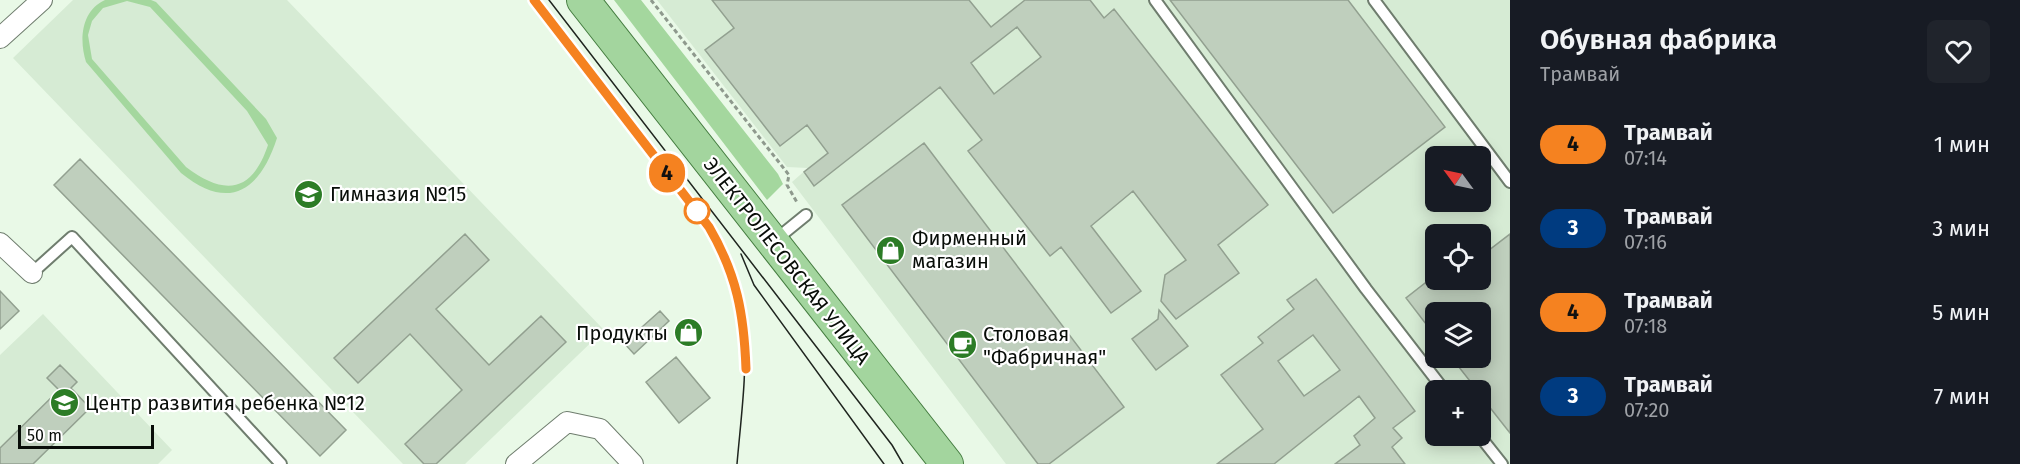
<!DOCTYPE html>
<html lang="ru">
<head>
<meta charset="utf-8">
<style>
  :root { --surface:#171b24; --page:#20242c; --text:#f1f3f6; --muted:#9ea1a6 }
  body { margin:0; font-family:"Fira Sans",sans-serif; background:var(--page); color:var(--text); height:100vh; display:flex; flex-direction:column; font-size:22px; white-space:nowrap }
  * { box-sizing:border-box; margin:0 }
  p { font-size:20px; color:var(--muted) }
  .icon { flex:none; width:33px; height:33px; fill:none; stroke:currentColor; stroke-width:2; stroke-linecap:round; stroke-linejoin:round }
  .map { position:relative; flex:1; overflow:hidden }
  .panel { display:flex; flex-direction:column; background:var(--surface); width:510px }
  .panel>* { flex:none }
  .badge { padding:0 12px; border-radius:20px; font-size:21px; line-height:39px }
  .needle { width:39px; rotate:303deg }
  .controls { position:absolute; left:1425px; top:146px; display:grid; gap:12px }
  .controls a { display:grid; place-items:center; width:66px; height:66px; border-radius:9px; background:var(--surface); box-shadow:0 3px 15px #0003; font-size:30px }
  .scale { position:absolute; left:18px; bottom:15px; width:136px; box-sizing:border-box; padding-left:6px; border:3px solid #080d08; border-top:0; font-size:16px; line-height:21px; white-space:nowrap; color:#080d08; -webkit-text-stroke:4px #fff; paint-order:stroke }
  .map>.badge { position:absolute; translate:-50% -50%; box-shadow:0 0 0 3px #fff }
  .round { display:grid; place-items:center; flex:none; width:63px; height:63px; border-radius:9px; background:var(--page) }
  .head { display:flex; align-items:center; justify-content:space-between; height:102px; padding:0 30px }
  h1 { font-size:28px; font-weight:600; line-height:45px }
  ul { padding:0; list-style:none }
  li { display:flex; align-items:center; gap:18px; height:84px; padding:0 30px }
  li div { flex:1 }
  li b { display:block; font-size:22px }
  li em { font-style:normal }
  li .badge { min-width:66px; font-weight:700; text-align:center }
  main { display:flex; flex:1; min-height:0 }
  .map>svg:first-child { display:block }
  .built { fill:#d6ebd4; fill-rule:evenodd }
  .green { fill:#a4d79e; fill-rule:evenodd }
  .building { fill:#bfcfbd; stroke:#92a090; stroke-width:1.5; fill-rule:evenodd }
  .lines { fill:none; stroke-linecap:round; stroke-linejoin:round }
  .lane-casing { stroke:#6f7d6e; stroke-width:14 }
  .street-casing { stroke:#6f7d6e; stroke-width:22 }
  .primary-casing { stroke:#457d40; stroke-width:34 }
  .path { stroke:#8e998d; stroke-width:3; stroke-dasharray:4.5 3; stroke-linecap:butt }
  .lane { stroke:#fff; stroke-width:10 }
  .street { stroke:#fff; stroke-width:20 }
  .primary { stroke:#a3d59e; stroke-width:32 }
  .tram { stroke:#1f251f; stroke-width:1.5 }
  .line-casing { stroke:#fff; stroke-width:14 }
  .line { stroke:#f58220; stroke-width:9 }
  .stop-dot { fill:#fff; stroke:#f58220; stroke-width:3 }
  .labels { text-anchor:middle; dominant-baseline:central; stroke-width:4.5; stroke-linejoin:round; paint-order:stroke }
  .poi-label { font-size:20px; fill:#080d08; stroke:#fff; text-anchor:start }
  .street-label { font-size:20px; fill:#080d08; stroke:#fff }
</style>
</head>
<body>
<main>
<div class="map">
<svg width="1510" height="464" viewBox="0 0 1510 464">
  <rect width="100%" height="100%" fill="#e9f9e7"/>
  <path class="built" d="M73,0H287L604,330L465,464H403L13,58Z
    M657,0H1510V464H1006L792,182L808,168L787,167ZM1436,156H1480V201H1436ZM1436,234H1480V279H1436ZM1436,312H1480V357H1436ZM1436,390H1480V435H1436Z
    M43,314L172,450L158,464H0V355Z"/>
  <path class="green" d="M105,0H151L156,2L266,119L277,138C260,191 229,212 181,173L86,62C79,40 81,11 105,0ZM127,1L150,7L247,111L268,145C252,193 224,196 186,167L92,59L88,35L92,21L103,8Z
    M614,0H641L778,174L783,184L767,200Z"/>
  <path class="building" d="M712,0H969L991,27L1025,0H1090L1104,18L1114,9L1268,205L1218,245L1239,273L1176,319L1161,301L1165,275L1186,260L1133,191L1091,226L1141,291L1111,313L1061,247L1050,256L968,151L982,140L940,87L814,186L804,172L828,153L807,125L780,146L705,50L734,28ZM1017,27L1041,57L994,94L971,63Z
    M1170,0H1348L1445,127L1333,213Z
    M924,143L1124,407L1049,464H1038L842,205Z
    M80,159L346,430L320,456L54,185Z
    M465,234L489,260L436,309L489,365L541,316L566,342L436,464H424L405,444L462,390L410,334L358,383L334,358Z
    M1510,234V433L1480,395V390H1477L1451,357H1480V312H1436V337L1406,298L1434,276L1442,287L1452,279H1480V257Z
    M1316,279L1415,411L1393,428L1402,438L1392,447L1405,464H1335L1360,445L1354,436L1375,418L1359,396L1274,464H1217L1263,429L1221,375L1263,343L1258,337L1294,309L1287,300ZM1313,335L1340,370L1304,396L1278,361Z
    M0,291L19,311L0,329Z
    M1159,310L1188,346L1156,370L1132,339L1158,319Z
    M660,311L669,321L634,354L624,343Z
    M676,357L710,398L679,423L646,382Z
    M60,365L77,382L71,388L90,408L33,464H0V448L59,390L47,378Z"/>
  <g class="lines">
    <defs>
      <path id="lane" d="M1155,0L1366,289L1444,390
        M1374,0L1510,182
        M774,241L806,215
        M32,273L72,237L281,464
        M1479,435L1502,464"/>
      <path id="street" d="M0,38L42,0
        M0,243L32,273
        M516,464L567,422L600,429L633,464"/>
      <path id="primary" d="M583,0L947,464"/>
    </defs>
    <use href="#lane" class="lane-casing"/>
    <use href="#street" class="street-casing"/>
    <use href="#primary" class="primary-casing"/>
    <path class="path" d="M651,0L789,175L787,185L798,204"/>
    <use href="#lane" class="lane"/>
    <use href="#street" class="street"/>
    <use href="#primary" class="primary"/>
    <path class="tram" d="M534,0L709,227C758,311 745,372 737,464
      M549,0L892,445L903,464
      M741,254L754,285L884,464"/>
  </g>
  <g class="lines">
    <defs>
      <path id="line" d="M534,0L709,227C737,275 744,314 746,369"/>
    </defs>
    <use href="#line" class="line-casing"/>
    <use href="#line" class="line"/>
  </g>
  <defs>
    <symbol id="school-disc" viewBox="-11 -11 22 22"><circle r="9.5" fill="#2c7c26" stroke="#fff"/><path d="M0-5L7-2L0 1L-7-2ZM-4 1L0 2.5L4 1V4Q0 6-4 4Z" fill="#fff"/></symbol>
    <symbol id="shop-disc" viewBox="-11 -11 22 22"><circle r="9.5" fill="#2c7c26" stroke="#fff"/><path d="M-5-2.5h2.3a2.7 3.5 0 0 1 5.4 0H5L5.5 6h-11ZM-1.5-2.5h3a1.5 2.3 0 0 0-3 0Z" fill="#fff"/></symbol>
    <symbol id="cafe-disc" viewBox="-11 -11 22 22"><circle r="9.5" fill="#2c7c26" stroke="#fff"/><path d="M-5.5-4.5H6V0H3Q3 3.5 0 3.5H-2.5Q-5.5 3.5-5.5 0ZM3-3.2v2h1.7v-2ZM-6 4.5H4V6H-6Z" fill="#fff"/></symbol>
  </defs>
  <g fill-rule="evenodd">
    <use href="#school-disc" x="292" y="178" width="33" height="33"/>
    <use href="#shop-disc" x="874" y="234" width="33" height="33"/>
    <use href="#shop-disc" x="672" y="316" width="33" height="33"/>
    <use href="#cafe-disc" x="946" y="328" width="33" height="33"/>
    <use href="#school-disc" x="48" y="386" width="33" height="33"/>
  </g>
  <circle class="stop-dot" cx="697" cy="211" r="12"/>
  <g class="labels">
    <g class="poi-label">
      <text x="330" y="194">Гимназия №15</text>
      <text x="912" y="238">Фирменный<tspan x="912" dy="23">магазин</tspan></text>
      <text x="668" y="333" text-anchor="end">Продукты</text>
      <text x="983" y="334">Столовая<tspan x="983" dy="23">"Фабричная"</tspan></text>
      <text x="85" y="403">Центр развития ребенка №12</text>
    </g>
    <g class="street-label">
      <text transform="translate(787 261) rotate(52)">ЭЛЕКТРОЛЕСОВСКАЯ УЛИЦА</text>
    </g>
  </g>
</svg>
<div class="controls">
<a><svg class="needle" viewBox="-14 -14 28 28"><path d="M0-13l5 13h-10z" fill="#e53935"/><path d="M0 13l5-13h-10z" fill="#9ea1a6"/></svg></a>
<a><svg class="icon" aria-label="locate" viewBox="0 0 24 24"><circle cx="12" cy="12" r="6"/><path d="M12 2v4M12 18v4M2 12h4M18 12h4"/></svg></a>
<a><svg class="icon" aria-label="layers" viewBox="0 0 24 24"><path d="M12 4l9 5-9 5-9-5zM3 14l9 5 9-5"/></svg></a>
<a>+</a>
</div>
<div class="scale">50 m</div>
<b class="badge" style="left:667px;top:173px;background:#f58220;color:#111">4</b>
</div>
<section class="panel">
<div class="head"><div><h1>Обувная фабрика</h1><p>Трамвай</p></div><a class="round"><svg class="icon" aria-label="heart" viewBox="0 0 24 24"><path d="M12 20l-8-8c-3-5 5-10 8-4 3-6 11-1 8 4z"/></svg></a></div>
<ul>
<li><span class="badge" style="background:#f58220;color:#111">4</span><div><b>Трамвай</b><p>07:14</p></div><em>1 мин</em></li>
<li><span class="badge" style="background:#003b80;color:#fff">3</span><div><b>Трамвай</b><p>07:16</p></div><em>3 мин</em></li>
<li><span class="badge" style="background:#f58220;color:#111">4</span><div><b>Трамвай</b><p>07:18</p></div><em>5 мин</em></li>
<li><span class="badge" style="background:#003b80;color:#fff">3</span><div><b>Трамвай</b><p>07:20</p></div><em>7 мин</em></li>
</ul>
</section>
</main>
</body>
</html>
